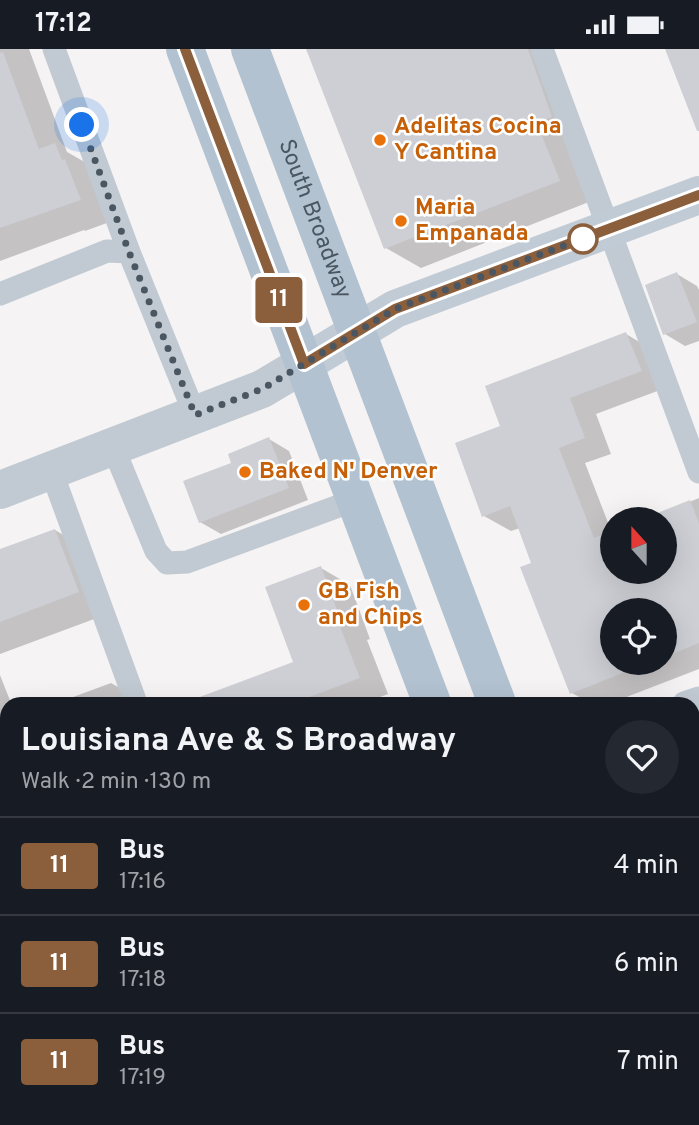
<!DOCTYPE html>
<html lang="en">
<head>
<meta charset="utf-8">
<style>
  :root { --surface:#171b24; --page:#242831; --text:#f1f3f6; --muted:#9ea1a6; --line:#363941 }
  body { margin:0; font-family:Overpass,sans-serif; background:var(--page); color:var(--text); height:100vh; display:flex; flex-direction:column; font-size:26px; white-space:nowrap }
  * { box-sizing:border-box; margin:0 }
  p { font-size:23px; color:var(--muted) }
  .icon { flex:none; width:38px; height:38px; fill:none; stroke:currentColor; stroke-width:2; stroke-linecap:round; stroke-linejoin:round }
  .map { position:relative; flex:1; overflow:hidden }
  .drawer { position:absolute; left:0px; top:648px; width:700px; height:429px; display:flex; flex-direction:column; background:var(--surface); border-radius:21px 21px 0 0; box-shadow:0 7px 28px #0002 }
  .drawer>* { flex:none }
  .badge { padding:0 14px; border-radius:5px; font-size:24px; line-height:46px }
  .needle { width:46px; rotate:339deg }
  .buttons { position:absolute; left:600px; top:458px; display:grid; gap:14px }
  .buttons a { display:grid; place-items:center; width:77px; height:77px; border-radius:50%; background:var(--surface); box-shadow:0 7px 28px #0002; font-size:35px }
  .you { position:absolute; width:35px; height:35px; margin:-18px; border:5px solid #fff; border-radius:50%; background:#1a73e8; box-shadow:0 0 0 10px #1a73e833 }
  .map>.badge { position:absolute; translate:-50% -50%; box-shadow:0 0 0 4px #fff }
  .round { display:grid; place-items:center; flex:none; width:74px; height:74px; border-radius:37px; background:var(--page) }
  .overview { display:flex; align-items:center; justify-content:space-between; height:119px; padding:0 21px }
  h1 { font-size:33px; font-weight:700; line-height:52px }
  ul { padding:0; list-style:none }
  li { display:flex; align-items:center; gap:21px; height:98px; padding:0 21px; border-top:2px solid var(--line) }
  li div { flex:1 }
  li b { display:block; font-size:26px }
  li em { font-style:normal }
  li .badge { min-width:77px; font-weight:700; text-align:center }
  .status { display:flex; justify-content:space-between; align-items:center; height:49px; padding:0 35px; background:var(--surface); direction:ltr }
  .status svg { height:19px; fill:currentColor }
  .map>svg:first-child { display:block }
  .shadow { fill:#0003; fill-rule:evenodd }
  .building { fill:#cdcfd5 }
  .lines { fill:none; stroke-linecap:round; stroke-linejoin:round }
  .lane { stroke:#c1cad2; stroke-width:23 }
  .street { stroke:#c1cad2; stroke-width:38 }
  .secondary { stroke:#c1cbd6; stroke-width:38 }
  .primary { stroke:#b3c2d1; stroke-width:38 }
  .line-casing { stroke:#fff; stroke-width:16 }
  .line { stroke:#8b5e3c; stroke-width:10 }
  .walk { stroke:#4a5661; stroke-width:7; stroke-dasharray:0 12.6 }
  .food-dot { fill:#e8710a; stroke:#fff; stroke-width:2.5 }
  .stop-dot { fill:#fff; stroke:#8b5e3c; stroke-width:3.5 }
  .labels { text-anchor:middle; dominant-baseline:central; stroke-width:5; stroke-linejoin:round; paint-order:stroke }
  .food-label { font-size:23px; font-weight:bold; fill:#c56008; stroke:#fff; text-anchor:start }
  .street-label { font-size:23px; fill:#4a5661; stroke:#fff }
</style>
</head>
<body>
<div class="status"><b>17:12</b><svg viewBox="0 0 49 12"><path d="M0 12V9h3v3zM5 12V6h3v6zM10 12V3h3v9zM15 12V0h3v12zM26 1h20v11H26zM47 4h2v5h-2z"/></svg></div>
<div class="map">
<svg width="699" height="1076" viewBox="0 0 699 1076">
  <rect width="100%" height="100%" fill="#f5f3f3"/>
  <path class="shadow" d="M0,0H29L67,103L90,116L115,171L85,182L84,181L0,212Z
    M308,0H554L594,151L421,219L386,199Z
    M677,225L697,237L699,241V292L685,297L665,285Z
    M626,285L653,301L668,338L596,365L611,405L585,414L612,484V523H665V471H645L699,449V620L611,654H590L572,644L533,515L520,479L511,482L484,467L502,378ZM612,562H665V614H612Z
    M269,390L289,402L308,451L221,485L200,473L233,415Z
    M55,481L90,502L113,563L0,605V502Z
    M321,519L350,536L370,590L367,591L388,645L364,654H241L234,636L295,614Z
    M0,626L11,654H7V691L0,694Z
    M111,634L141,651L143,654H57Z
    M699,709V893L693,890V712Z
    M7,764V851L0,831V766Z
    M699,1022V1035L695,1024Z
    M84,1069H286L292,1076H86Z
    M304,1069H556L559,1076H305Z"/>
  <path class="building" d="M306,0H528L552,68L537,74L560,132L384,200Z
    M665,0H699V82H697Z
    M3,3L39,100L55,94L62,111L65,110L81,151L0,179V4Z
    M677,223L697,273L663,286L645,236Z
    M626,283L642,322L570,349L585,389L559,399L594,489L612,482V523H665V471H640L690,451L699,474V594L665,608V562H612V614H648L570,645L520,518L531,514L510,457L482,468L455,394L500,377L485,337Z
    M269,388L289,439L199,474L183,432L231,414L228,405Z
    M55,480L79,543L0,573V500Z
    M321,517L342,574L339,575L360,629L293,654H190L189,652L293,613L265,538Z"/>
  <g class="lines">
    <path class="lane" d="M54,0L129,203
      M542,0L699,423
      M0,245L107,202L129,203L195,366
      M113,398L156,502L167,514L187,513L355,451
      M51,421L136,654
      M684,654L699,649
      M288,1069L290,1076"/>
    <path class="street" d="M0,441L262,340L304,315
      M0,1040L7,1059"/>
    <path class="secondary" d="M304,315L395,260L699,146"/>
    <g class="primary">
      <path d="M185,0L432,654"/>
      <path id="s1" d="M250,0L497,654"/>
      <path d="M588,1069L590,1076"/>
      <path d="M651,1069L653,1076"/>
    </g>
  </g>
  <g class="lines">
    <defs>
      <path id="line" d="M185,0L304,315L395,260L699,146"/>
    </defs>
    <use href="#line" class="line-casing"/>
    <use href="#line" class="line"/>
    <path class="walk" d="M82,76L129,203L195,366L262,340L395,260L584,189L583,190"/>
  </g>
  <g class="food-dot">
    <circle cx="380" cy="91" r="7"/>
    <circle cx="401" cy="172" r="7"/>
    <circle cx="245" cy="423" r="7"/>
    <circle cx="304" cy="556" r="7"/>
  </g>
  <circle class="stop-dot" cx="583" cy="190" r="14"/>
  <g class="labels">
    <g class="food-label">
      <text x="394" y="78">Adelitas Cocina<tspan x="394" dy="26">Y Cantina</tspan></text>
      <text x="415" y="159">Maria<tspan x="415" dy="26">Empanada</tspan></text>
      <text x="259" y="423">Baked N' Denver</text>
      <text x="318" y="543">GB Fish<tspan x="318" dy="26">and Chips</tspan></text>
    </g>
    <g class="street-label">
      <text stroke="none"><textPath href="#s1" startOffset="182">South Broadway</textPath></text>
    </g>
  </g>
</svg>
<div class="buttons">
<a><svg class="needle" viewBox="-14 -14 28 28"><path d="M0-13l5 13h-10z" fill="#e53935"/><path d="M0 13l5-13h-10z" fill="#9ea1a6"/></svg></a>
<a><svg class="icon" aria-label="locate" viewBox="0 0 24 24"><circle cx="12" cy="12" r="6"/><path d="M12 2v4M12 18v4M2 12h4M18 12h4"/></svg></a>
</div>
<div class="you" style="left:82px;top:76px"></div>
<b class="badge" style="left:279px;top:251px;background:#8b5e3c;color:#fff">11</b>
<section class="drawer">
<div class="overview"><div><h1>Louisiana Ave &amp; S Broadway</h1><p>Walk · 2 min · 130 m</p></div><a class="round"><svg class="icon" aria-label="heart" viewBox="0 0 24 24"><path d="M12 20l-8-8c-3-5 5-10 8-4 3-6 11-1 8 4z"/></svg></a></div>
<ul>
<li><span class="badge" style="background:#8b5e3c;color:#fff">11</span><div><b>Bus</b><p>17:16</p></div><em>4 min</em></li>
<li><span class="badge" style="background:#8b5e3c;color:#fff">11</span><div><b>Bus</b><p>17:18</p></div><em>6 min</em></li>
<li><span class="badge" style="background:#8b5e3c;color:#fff">11</span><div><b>Bus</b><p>17:19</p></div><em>7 min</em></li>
</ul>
</section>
</div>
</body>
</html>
